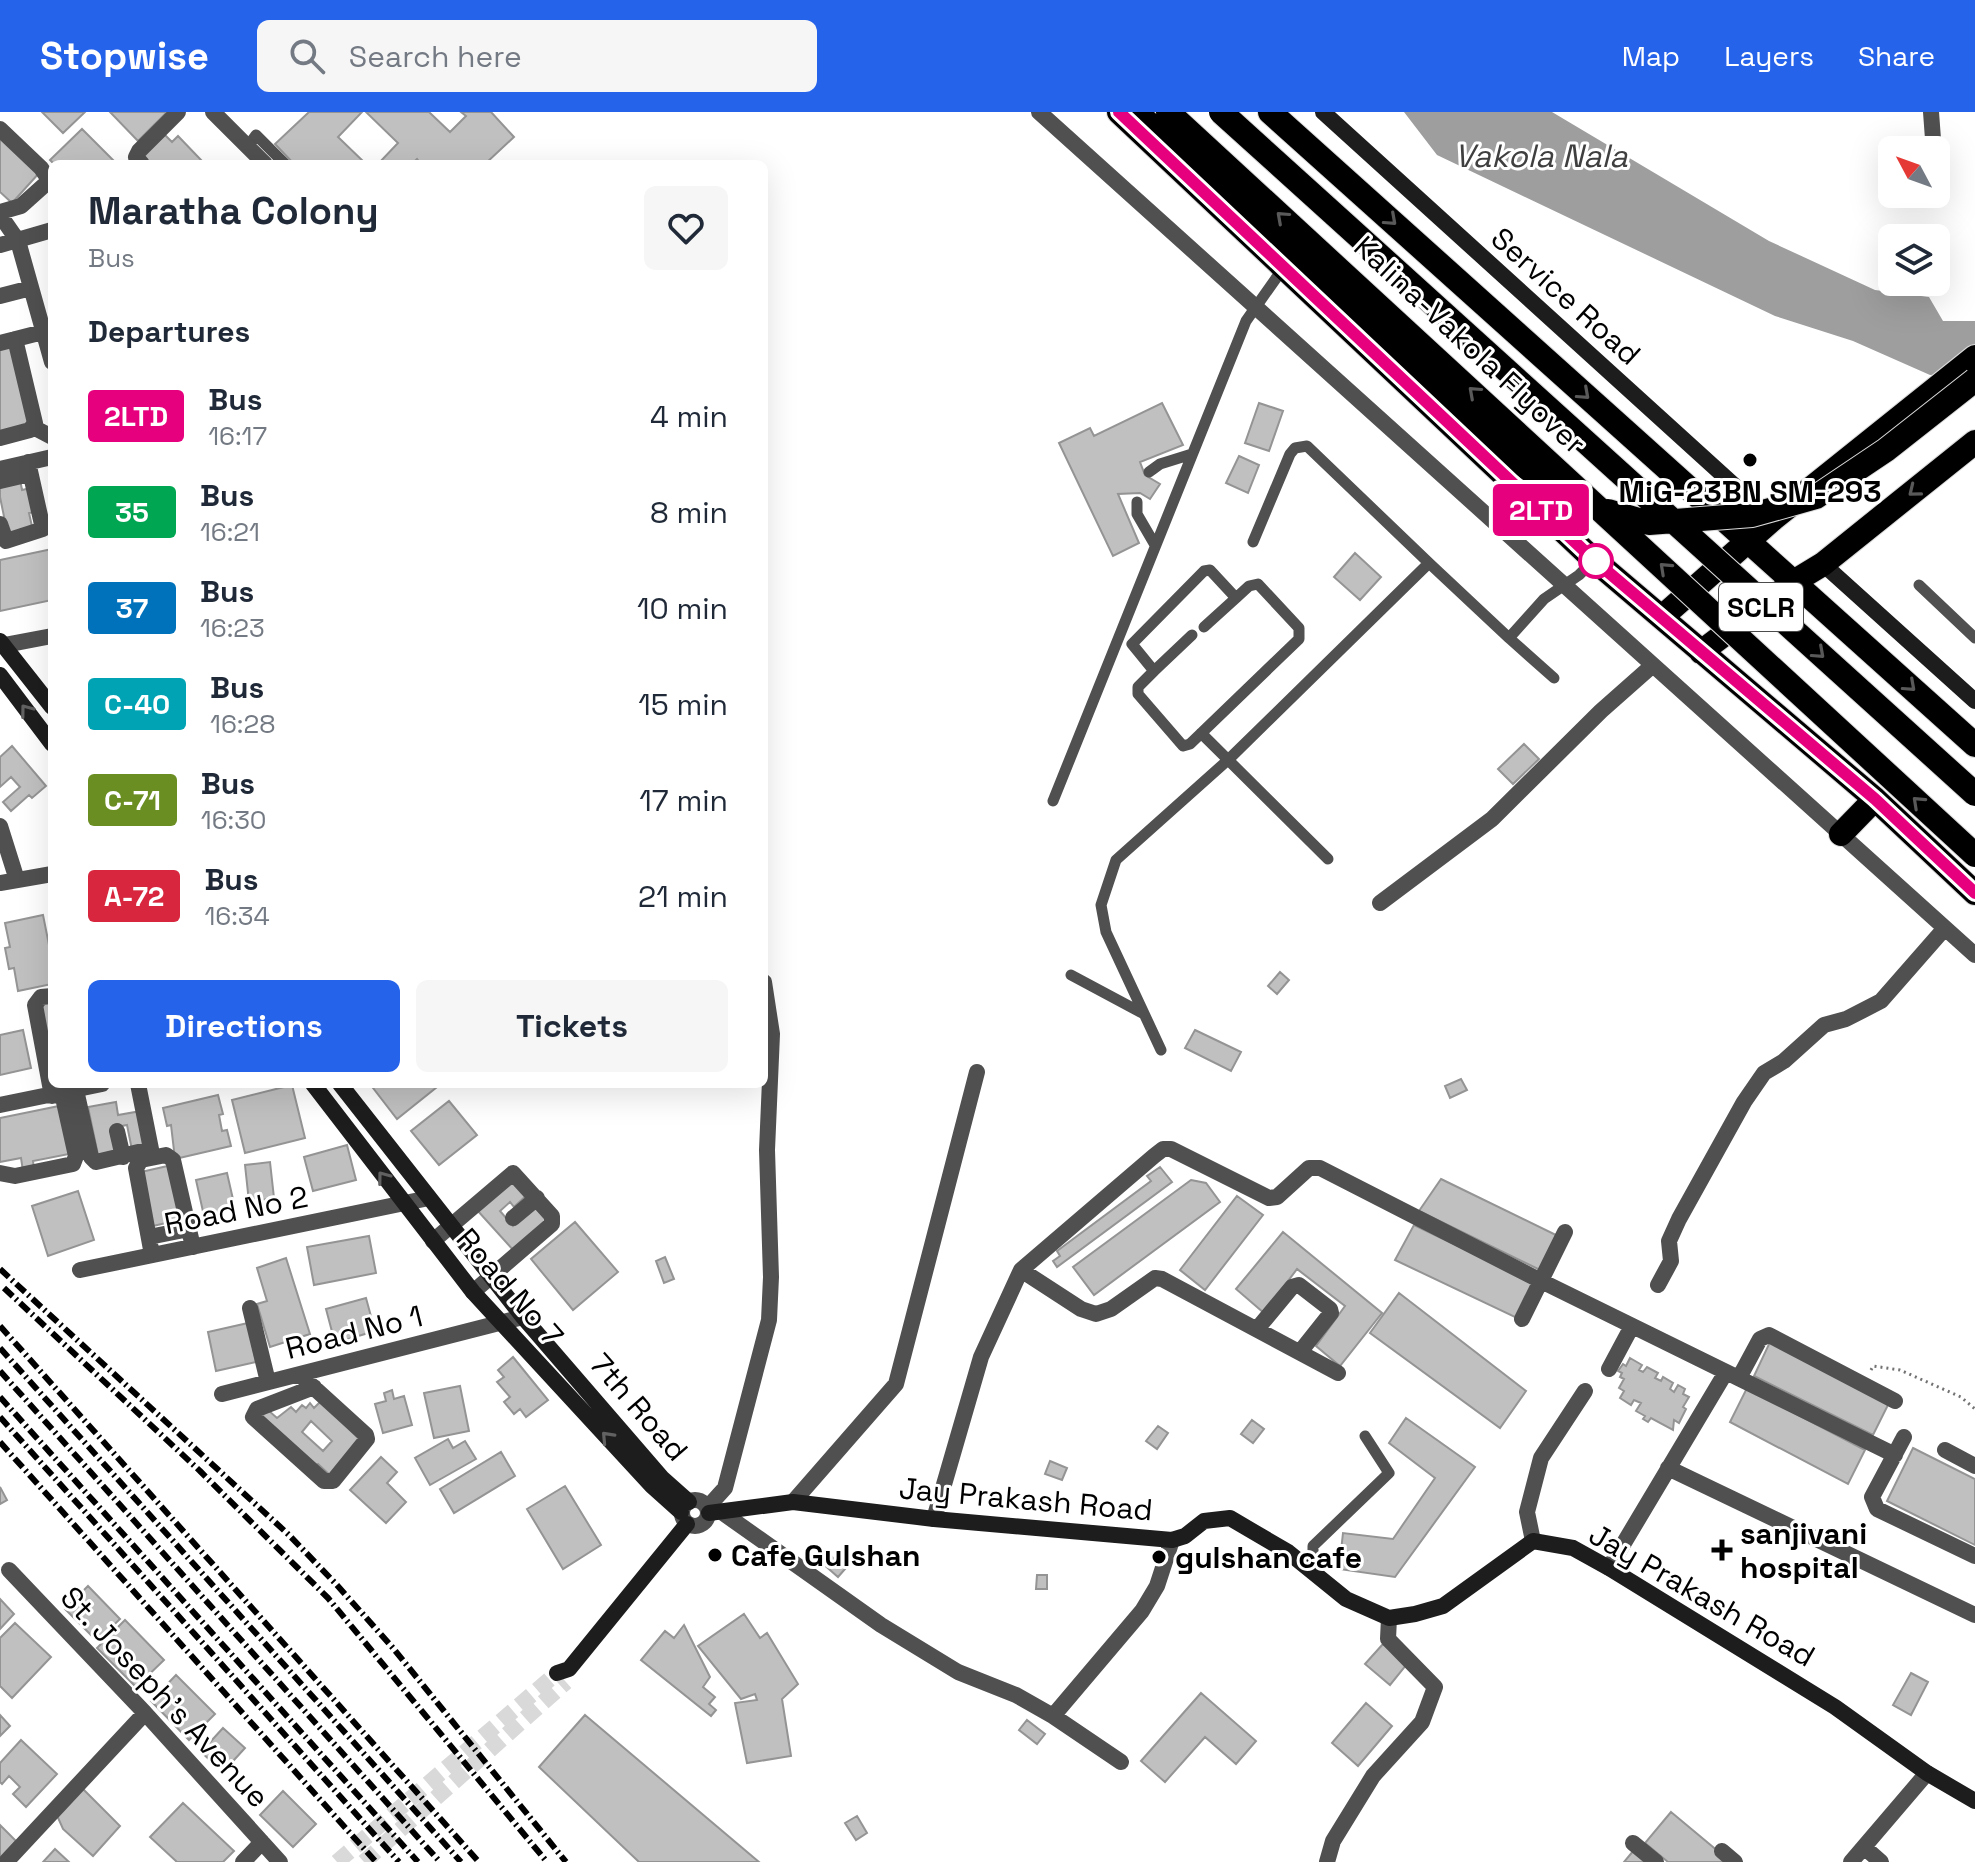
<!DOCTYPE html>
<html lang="en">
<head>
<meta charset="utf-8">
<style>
  :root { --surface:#fff; --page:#f6f6f7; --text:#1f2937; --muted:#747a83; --accent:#2563eb }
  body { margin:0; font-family:"Space Grotesk",sans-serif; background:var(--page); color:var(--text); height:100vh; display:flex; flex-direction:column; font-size:30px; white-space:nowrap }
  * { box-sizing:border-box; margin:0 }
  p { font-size:26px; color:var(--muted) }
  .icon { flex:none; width:44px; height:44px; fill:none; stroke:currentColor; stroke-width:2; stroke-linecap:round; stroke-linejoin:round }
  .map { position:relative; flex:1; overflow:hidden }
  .side { position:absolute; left:48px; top:48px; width:720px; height:928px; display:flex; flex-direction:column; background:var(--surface); border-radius:12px; box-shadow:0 8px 32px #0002 }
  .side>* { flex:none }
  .badge { padding:0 16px; border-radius:6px; font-size:28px; line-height:52px }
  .needle { width:52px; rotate:311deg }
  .fabs { position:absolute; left:1878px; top:24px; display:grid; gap:16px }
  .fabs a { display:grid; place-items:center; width:72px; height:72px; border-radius:12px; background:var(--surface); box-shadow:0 8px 32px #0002; font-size:40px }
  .map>.badge { position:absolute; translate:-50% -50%; box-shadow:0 0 0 4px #fff }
  h2 { padding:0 40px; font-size:30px; line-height:72px }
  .round { display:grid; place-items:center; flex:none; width:84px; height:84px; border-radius:12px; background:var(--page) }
  .summary { display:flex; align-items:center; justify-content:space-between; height:136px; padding:0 40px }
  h1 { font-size:38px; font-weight:700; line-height:60px }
  .cta { display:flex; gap:16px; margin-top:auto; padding:16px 40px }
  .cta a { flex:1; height:92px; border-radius:12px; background:var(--accent); color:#fff; font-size:32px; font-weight:700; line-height:92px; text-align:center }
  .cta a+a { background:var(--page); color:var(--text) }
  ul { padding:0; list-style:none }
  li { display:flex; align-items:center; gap:24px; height:96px; padding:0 40px }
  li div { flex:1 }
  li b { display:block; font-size:30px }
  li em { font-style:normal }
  li .badge { min-width:88px; font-weight:700; text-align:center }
  header { display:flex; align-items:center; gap:48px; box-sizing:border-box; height:112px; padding:0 40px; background:var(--accent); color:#fff }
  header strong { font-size:38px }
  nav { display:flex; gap:44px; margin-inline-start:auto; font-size:28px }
  .search { width:560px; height:72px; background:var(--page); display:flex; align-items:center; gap:20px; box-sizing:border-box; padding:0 28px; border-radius:12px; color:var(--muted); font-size:30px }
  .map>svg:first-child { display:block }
  .water { fill:#9e9e9e }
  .building { fill:#c0c0c0; stroke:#949494; stroke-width:2; fill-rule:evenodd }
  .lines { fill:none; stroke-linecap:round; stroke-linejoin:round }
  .secondary-tunnel { stroke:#d9d9d9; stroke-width:16; stroke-dasharray:16 8; stroke-linecap:butt }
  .highway-casing { stroke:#dbdbdb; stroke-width:26 }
  .path { stroke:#727272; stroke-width:3; stroke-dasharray:2 4; stroke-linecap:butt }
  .lane { stroke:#505050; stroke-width:11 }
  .street { stroke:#505050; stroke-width:16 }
  .secondary { stroke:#1d1d1d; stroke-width:16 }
  .highway { stroke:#000; stroke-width:24 }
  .rail { stroke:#000; stroke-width:6; stroke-dasharray:12 4 2 4; stroke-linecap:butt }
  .highway-bridge-casing { stroke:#dbdbdb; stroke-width:26; stroke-linecap:butt }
  .highway-bridge { stroke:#000; stroke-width:24 }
  .oneway { stroke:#595959 }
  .oneway2 { stroke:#616161 }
  .line-casing { stroke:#fff; stroke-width:18 }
  .line { stroke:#e6007e; stroke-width:12 }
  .poi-dot { fill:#000; stroke:#fff; stroke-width:3 }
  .stop-dot { fill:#fff; stroke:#e6007e; stroke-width:4 }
  .labels { text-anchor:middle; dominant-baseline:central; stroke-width:6; stroke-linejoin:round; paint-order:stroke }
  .shield { fill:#fff; stroke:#4c4c4c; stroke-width:2 }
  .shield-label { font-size:28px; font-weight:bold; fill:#000 }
  .street-label { font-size:30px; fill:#000; stroke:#fff }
  .poi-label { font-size:30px; font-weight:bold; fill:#000; stroke:#fff; text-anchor:start }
  .water-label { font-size:32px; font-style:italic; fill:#3f3f3f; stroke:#fff }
</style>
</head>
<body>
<header>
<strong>Stopwise</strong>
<div class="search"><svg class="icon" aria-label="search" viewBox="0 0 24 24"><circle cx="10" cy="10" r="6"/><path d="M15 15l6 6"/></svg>Search here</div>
<nav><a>Map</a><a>Layers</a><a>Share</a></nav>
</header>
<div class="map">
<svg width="1975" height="1750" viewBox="0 0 1975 1750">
  <rect width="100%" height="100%" fill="#fff"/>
  <path class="water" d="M1404,0H1552L1769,129L1875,178L1929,185L1943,209H1975V260L1930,263L1853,229L1775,204L1437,43Z"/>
  <path class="building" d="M42,0H85L63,21Z
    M110,0H167L138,29Z
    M309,0H362L338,25L366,52H294L275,32Z
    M366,0H429L450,20L466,4L461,0H491L514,25L485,52H421L417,47L412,52H378L398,31Z
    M82,17L117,52H54L50,48Z
    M0,23L40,60L12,91L0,80Z
    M165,23L172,30L178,24L202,49L199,52H148L141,46Z
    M10,233L29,313L0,320V236Z
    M1162,291L1183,333L1140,350L1145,363L1160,372L1150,387L1140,381L1118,382L1139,431L1113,444L1059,331L1090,316L1094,324Z
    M1259,291L1283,299L1269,339L1245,331Z
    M1239,344L1259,353L1248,381L1226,371Z
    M20,367L22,378L31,376L36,400L29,401L33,419L8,424L0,385V371Z
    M52,437V488L0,499V448Z
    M1355,441L1381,465L1360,488L1334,465Z
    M1524,632L1539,647L1513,672L1498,657Z
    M12,634L46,674L32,686L29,683L11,699L3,690L20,675L11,665L0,675V645Z
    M43,803L52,848V872L18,879L14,856L9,857L5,836L10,835L5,811Z
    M1280,860L1289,868L1277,882L1268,874Z
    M52,889V959L39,891Z
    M23,918L31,956L0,963V923Z
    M1195,918L1241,940L1231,959L1185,936Z
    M1461,967L1467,978L1450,986L1445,974Z
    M370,972H435L437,975L397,1007Z
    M292,973L305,1026L245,1041L232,988Z
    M218,983L223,1002L219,1003L222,1019L227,1018L231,1034L175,1047L171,1013L167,1014L163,996Z
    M449,989L477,1023L439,1053L411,1019Z
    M116,990L118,1003L141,999L148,1035L132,1038L127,1013L111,1016L116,1040L98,1043L88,995Z
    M59,994L69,1042L33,1049L34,1057L23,1059L21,1046L0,1050V1006Z
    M347,1033L356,1068L313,1079L304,1045Z
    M270,1050L274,1086L249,1090L245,1053Z
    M172,1053L183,1107L153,1114L141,1060Z
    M1160,1055L1172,1070L1057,1155L1053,1149L1060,1144L1057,1139L1151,1069L1147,1064Z
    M227,1061L235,1096L204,1104L196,1068Z
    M514,1064L529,1081L514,1095L510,1090L500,1099L513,1114L535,1095L547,1109L514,1139L477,1098Z
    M1441,1067L1558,1124L1540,1158L1419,1099Z
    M1191,1068L1206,1071L1220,1090L1094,1183L1073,1155Z
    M78,1079L94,1128L48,1144L32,1094Z
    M1237,1084L1263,1103L1205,1178L1180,1158Z
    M575,1110L618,1160L573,1198L531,1147Z
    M1414,1113L1535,1171L1517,1206L1395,1148Z
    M1283,1120L1382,1201L1340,1254L1316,1234L1345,1194L1297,1157L1264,1201L1236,1177Z
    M369,1124L376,1161L314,1173L307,1135Z
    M665,1145L674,1167L664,1171L656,1149Z
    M286,1146L310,1222L270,1235L257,1192L267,1189L257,1156Z
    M1399,1181L1526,1279L1500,1316L1370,1221Z
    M366,1186L375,1219L335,1231L326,1197Z
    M248,1211L256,1250L216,1259L208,1220Z
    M1770,1230L1890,1289L1873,1323L1754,1264Z
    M513,1245L548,1288L526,1305L520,1297L514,1302L504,1290L510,1285L497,1270L504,1265L498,1258Z
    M1630,1246L1642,1253L1639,1258L1643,1260L1647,1255L1658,1261L1655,1266L1661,1269L1663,1265L1673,1271L1670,1277L1674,1280L1678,1273L1685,1277L1683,1282L1689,1285L1683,1295L1686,1297L1679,1311L1674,1308L1673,1318L1651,1306L1648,1310L1643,1307L1645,1304L1636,1299L1641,1291L1634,1288L1631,1293L1620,1286L1624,1279L1619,1276L1624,1267L1620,1265L1622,1261L1618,1259L1623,1252L1626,1254Z
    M460,1274L469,1319L434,1326L424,1281Z
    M1747,1276L1865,1338L1848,1372L1730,1310Z
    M392,1278L394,1287L404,1284L412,1313L383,1321L375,1292L386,1289L384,1281Z
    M321,1289L363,1331L332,1365L318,1352L315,1354L261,1305L268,1298L277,1306L291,1295L296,1300L302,1293L306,1296L310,1291L314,1296ZM311,1309L332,1329L323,1339L302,1320Z
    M1406,1306L1475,1355L1395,1465L1339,1457L1343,1421L1393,1427L1435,1366L1389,1331Z
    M1252,1308L1264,1317L1253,1331L1241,1322Z
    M1158,1314L1168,1321L1157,1337L1146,1329Z
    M448,1327L453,1336L465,1329L476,1347L430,1373L415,1346Z
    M1913,1336L1975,1367V1433L1887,1389Z
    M501,1340L515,1364L454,1401L440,1377Z
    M381,1345L397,1360L387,1371L406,1390L386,1411L350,1378Z
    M1050,1349L1067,1356L1062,1368L1045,1362Z
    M565,1374L601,1433L563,1457L527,1397Z
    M0,1375L7,1388L0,1392Z
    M830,1443L845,1457L838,1465L822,1451Z
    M1037,1463H1047V1477H1036Z
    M88,1474L120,1507L97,1529L65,1497Z
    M0,1487L14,1502L0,1517Z
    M744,1502L760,1526L767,1521L798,1572L782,1587L791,1644L747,1651L735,1591L757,1588L755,1582L741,1587L698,1534Z
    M125,1508L164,1548L136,1575L97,1536Z
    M15,1511L51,1545L12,1586L0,1574V1526Z
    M684,1513L710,1565L703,1575L715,1585L709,1592L716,1598L711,1604L641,1548L665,1519L674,1526Z
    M1383,1532L1407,1552L1390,1573L1365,1552Z
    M1911,1561L1928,1570L1911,1603L1893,1593Z
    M176,1563L215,1602L189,1628L151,1589Z
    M1201,1581L1256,1629L1236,1652L1205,1625L1165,1670L1141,1649Z
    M1366,1591L1392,1614L1358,1654L1332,1631Z
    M0,1603L10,1614L0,1624Z
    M585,1603L759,1750H639L539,1655Z
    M1027,1608L1045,1622L1037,1632L1019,1618Z
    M223,1616L245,1636L223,1660L201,1640Z
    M21,1628L57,1662L26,1695L13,1682L20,1675L9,1664L2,1672L0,1670V1651Z
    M81,1675L120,1714L93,1744L63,1717L55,1699Z
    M283,1679L316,1712L293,1735L260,1703Z
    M183,1691L234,1739L223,1750H177L150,1725Z
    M1671,1700L1731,1750H1668L1645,1731Z
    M857,1704L867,1721L856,1728L845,1711Z
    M0,1713L16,1729L0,1746Z
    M55,1737L69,1750H43Z
    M1634,1738L1648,1750H1624Z"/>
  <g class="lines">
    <path class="secondary-tunnel" d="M337,1750L557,1561
      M364,1750L566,1570"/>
    <defs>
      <path id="highway" d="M1119,0L1594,448L1875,687L1975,781
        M1270,0L1975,633
        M1662,505L1773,407L1975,245
        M1701,540L1795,469L1823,452L1975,330
        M1841,722L1875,687"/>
    </defs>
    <use href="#highway" class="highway-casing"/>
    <path class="path" d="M1871,1258L1873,1254L1900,1258L1961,1285L1975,1297"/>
    <path class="lane" d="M248,34L256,23L285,52
      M1149,360L1160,352L1192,342
      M1137,390V402L1155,433
      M1253,430L1290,342L1295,336L1307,334L1429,451
      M1210,458L1236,486L1249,474L1258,472L1299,516V527L1190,632L1183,634L1138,582V575L1154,559L1132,532L1204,459Z
      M1919,473L1975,526
      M1204,515L1236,486
      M1509,526L1554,566
      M1154,559L1192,523
      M1201,621L1328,747
      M1053,689L1246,209L1284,155
      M1071,863L1144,902
      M1161,938L1106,820L1101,793L1116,748L1228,648L1429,451L1509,526L1544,487L1579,463L1594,448
      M1313,1460V1434L1389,1361L1365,1324"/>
    <path class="street" d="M213,0L265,52
      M1039,0L1975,843
      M0,17L41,56L52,72
      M1924,38L1933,27L1931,0
      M142,52L136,45L139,39L178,0
      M0,100L21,94L50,68
      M0,103L18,129L52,250
      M0,133L52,118
      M0,184L31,176
      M0,231L43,220
      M33,315L52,325
      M0,326L30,318L35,311L15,227
      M0,357L52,345
      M0,369L30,362
      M0,412L6,429L43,417L28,350
      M0,534L52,524
      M0,714L17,768
      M0,771L52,762
      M1380,791L1492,707L1601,599L1653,553
      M76,978L91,1045L96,1050L151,1037L138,972
      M52,984L35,893L41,885L52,884
      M0,993L102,972
      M117,1019L123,1045
      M0,1061L15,1064L73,1052L76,1044L62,981
      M513,1106L537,1086
      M149,1125L189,1117
      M433,1129L513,1061L552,1104V1112L473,1180
      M152,1143L136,1056L141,1048L166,1043L173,1048L193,1135
      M80,1158L429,1086
      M1021,1158L1081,1197L1096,1202L1111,1197L1155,1166L1162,1167L1338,1261
      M1658,1173L1671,1149L1669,1129L1679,1107L1744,990L1764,961L1784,949L1824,913L1846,907L1881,889L1945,816
      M250,1196L268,1270
      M1522,1207L1565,1120
      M1257,1217L1292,1175L1299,1173L1330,1197L1331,1201L1300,1240
      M1609,1257L1632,1214
      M300,1263L366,1323L367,1327L333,1369H324L253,1305L257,1297L314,1275
      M1739,1266L1760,1227L1769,1223L1895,1289
      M222,1282L523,1205
      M1904,1325L1872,1385L1877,1397L1975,1444
      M1945,1338L1975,1354
      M1668,1356L1975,1503
      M682 1401a13 13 0 1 1 26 0a13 13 0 1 1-26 0Z
      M793,1390L896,1272L977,960
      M707,1396L725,1376L769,1208L771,1165L767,1038L772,922L764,870
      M723,1401L881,1513L958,1560L1016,1583L1053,1604L1121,1650
      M934,1407L981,1245L1021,1158L1154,1044L1163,1037H1171L1269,1086L1277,1085L1309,1056H1320L1541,1169L1895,1343
      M1533,1429L1527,1400L1541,1346L1585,1279
      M1609,1456L1726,1260
      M9,1458L145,1601L280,1750
      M1053,1604L1142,1499L1157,1474L1172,1428
      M1633,1731L1656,1750
      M1864,1735L1881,1750
      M1722,1739L1735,1750
      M6,1750L145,1601
      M243,1750L262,1730
      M1327,1750L1333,1729L1373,1664L1422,1610L1435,1575L1388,1527L1389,1506
      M1851,1750L1927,1661"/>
    <path class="secondary" d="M1323,0L1768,404
      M1823,452L1975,589
      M0,529L52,595
      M0,563L52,632
      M313,972L473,1180L652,1374L681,1400
      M340,972L523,1205L662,1366L689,1390
      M709,1401L793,1390L934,1407L1172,1428L1185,1424L1204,1409L1230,1406L1288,1440L1346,1487L1389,1506L1415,1502L1443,1494L1533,1429L1573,1436L1609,1456L1835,1595L1927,1661L1975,1689
      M557,1561L569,1557L687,1412"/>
    <use href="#highway" class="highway"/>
    <path class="rail" d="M0,1157L289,1423L336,1472L393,1536L566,1750
      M4,1176L200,1359L328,1486L547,1750
      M0,1214L479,1750
      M0,1236L461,1750
      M0,1259L440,1750
      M0,1285L418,1750
      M0,1305L399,1750
      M0,1330L376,1750"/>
    <defs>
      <path id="highway-bridge" d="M1136,0L1249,101L1505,340L1573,389
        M1168,0L1975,743
        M1221,0L1975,682
        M1608,399L1649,411L1752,403L1816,385L1886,338L1975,268"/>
    </defs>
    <use href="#highway-bridge" class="highway-bridge-casing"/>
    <use href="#highway-bridge" class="highway-bridge"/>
  </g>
  <defs><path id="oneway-chevron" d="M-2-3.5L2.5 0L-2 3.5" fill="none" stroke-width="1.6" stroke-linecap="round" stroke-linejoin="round" transform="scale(2)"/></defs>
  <g class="oneway">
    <use href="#oneway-chevron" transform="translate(1282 105) rotate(-138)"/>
    <use href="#oneway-chevron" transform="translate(1391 108) rotate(42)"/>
    <use href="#oneway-chevron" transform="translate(1474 280) rotate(-138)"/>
    <use href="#oneway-chevron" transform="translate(1584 282) rotate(42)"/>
    <use href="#oneway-chevron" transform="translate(1914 379) rotate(141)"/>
    <use href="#oneway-chevron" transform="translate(1665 456) rotate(-137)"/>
    <use href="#oneway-chevron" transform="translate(1819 541) rotate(42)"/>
    <use href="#oneway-chevron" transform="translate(1910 574) rotate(42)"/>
    <use href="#oneway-chevron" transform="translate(1918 690) rotate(-137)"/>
  </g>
  <g class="oneway2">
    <use href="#oneway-chevron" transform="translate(26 598) rotate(-127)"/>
    <use href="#oneway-chevron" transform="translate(383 1065) rotate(-127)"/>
    <use href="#oneway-chevron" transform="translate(607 1325) rotate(-133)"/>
  </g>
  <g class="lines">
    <defs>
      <path id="line" d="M1119,0L1594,448L1875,687L1975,781"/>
    </defs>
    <use href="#line" class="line-casing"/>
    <use href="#line" class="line"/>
  </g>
  <g class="poi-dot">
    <circle cx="1750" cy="348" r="8"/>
    <path d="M1718 1426h8v8h8v8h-8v8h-8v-8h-8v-8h8z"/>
    <circle cx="715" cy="1443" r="8"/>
    <circle cx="1159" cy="1445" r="8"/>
  </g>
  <circle class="stop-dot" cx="1596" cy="449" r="16"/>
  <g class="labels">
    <rect class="shield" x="1719" y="471" width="84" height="48" rx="6"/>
    <g class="shield-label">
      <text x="1761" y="495">SCLR</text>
    </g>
    <g class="street-label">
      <text transform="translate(1566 184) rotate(42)">Service Road</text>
      <text transform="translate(1470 233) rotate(43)">Kalina-Vakola Flyover</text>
      <text transform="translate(236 1098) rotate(-11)">Road No 2</text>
      <text transform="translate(510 1175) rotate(49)">Road No 7</text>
      <text transform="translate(354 1220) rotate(-14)">Road No 1</text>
      <text transform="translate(639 1295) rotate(49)">7th Road</text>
      <text transform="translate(1026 1387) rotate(5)">Jay Prakash Road</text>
      <text transform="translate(1702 1483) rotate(30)">Jay Prakash Road</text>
      <text transform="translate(165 1585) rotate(47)">St. Joseph's Avenue</text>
    </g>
    <g class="poi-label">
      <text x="1750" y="379" text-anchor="middle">MiG-23BN SM-293</text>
      <text x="1740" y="1421">sanjivani<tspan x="1740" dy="34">hospital</tspan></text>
      <text x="731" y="1443">Cafe Gulshan</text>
      <text x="1175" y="1445">gulshan cafe</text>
    </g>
    <g class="water-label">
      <text x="1541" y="44">Vakola Nala</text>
    </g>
  </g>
</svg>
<div class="fabs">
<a><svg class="needle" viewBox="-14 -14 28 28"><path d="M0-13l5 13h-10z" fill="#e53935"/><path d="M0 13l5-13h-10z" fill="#747a83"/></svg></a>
<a><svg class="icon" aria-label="layers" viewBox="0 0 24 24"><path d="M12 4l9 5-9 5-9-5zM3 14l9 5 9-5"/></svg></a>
</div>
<b class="badge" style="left:1541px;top:398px;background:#e6007e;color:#fff">2LTD</b>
<section class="side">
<div class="summary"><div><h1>Maratha Colony</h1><p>Bus</p></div><a class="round"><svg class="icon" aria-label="heart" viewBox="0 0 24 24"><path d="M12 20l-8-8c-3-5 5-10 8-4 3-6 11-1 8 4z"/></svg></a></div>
<h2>Departures</h2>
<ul>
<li><span class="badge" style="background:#e6007e;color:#fff">2LTD</span><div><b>Bus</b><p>16:17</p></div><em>4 min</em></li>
<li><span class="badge" style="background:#00a651;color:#fff">35</span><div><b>Bus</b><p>16:21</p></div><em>8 min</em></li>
<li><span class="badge" style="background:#0072bc;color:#fff">37</span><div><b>Bus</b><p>16:23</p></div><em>10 min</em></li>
<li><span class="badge" style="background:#00a3b4;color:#fff">C-40</span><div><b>Bus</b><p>16:28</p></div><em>15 min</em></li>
<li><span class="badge" style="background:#6b8e23;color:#fff">C-71</span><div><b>Bus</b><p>16:30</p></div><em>17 min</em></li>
<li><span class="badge" style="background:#d7263d;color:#fff">A-72</span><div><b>Bus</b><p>16:34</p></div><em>21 min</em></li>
</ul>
<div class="cta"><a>Directions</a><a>Tickets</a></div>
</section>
</div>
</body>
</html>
